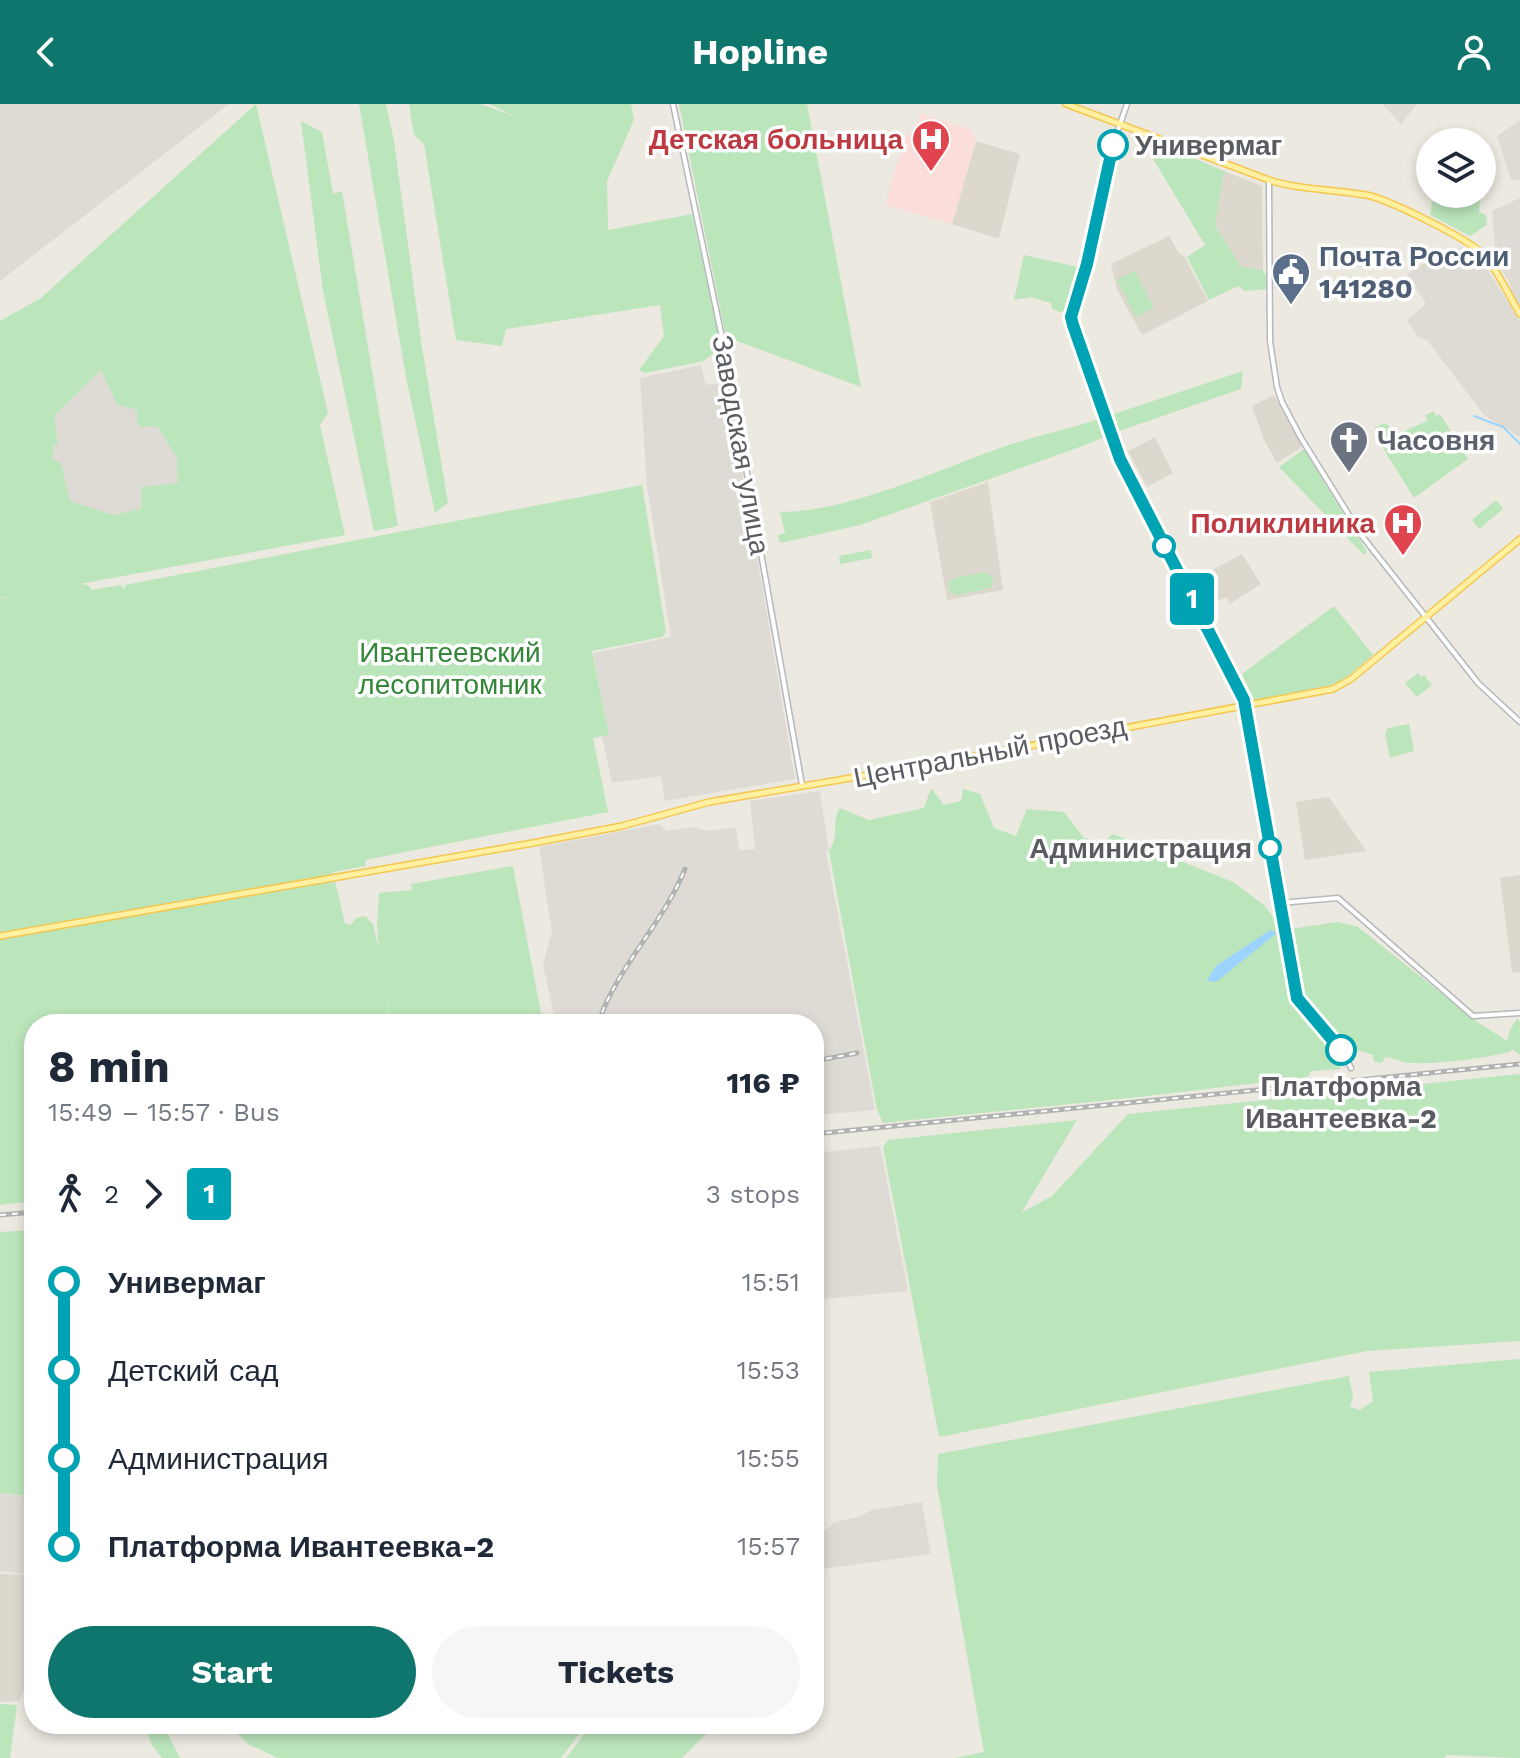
<!DOCTYPE html>
<html lang="en">
<head>
<meta charset="utf-8">
<style>
  :root { --surface:#fff; --page:#f6f6f7; --text:#1f2937; --muted:#747a83; --accent:#0f766e }
  body { margin:0; font-family:"Work Sans",sans-serif; background:var(--page); color:var(--text); height:100vh; display:flex; flex-direction:column; font-size:30px; white-space:nowrap }
  * { box-sizing:border-box; margin:0 }
  p { font-size:26px; color:var(--muted) }
  .icon { flex:none; width:44px; height:44px; fill:none; stroke:currentColor; stroke-width:2; stroke-linecap:round; stroke-linejoin:round }
  .map { position:relative; flex:1; overflow:hidden }
  .sheet { position:absolute; left:24px; top:910px; width:800px; height:720px; display:flex; flex-direction:column; background:var(--surface); border-radius:32px; box-shadow:0 4px 12px #0003 }
  .sheet>* { flex:none }
  .badge { padding:0 16px; border-radius:6px; font-size:28px; line-height:52px }
  .tools { position:absolute; left:1416px; top:24px; display:grid; gap:16px }
  .tools a { display:grid; place-items:center; width:80px; height:80px; border-radius:50%; background:var(--surface); box-shadow:0 4px 12px #0003; font-size:40px }
  .map>.badge { position:absolute; translate:-50% -50%; box-shadow:0 0 0 4px #fff }
  .legs { display:flex; align-items:center; gap:12px; height:88px; padding:0 24px; font-size:26px }
  .legs p { margin-inline-start:auto }
  .head { display:flex; align-items:center; justify-content:space-between; height:136px; padding:0 24px }
  h1 { font-size:44px; font-weight:700; line-height:60px }
  .button { display:flex; gap:16px; margin-top:auto; padding:16px 24px }
  .button a { flex:1; height:92px; border-radius:48px; background:var(--accent); color:#fff; font-size:32px; font-weight:700; line-height:92px; text-align:center }
  .button a+a { background:var(--page); color:var(--text) }
  ul { padding:0 24px; list-style:none }
  li { display:flex; align-items:center; gap:28px; height:88px; font-size:30px }
  li i { display:grid; place-items:center; width:12px; height:100%; margin:0 10px; background:currentColor }
  li i::after { content:''; width:20px; height:20px; margin:-10px; border:6px solid; border-radius:50%; background:var(--surface) }
  li p { margin-inline-start:auto }
  li:first-child i { background:linear-gradient(#0000 50%,currentColor 0) }
  li:last-child i { background:linear-gradient(currentColor 50%,#0000 0) }
  header { display:flex; justify-content:space-between; align-items:center; height:104px; padding:0 24px; background:var(--accent); color:#fff; font-size:36px; font-weight:700 }
  .map>svg:first-child { display:block }
  .industrial { fill:#dddbd4 }
  .education { fill:#dcd8ce }
  .medical { fill:#fbddda }
  .green { fill:#bbe5bb; fill-rule:evenodd }
  .water { fill:#9dd4ff }
  .lines { fill:none; stroke-linecap:round; stroke-linejoin:round }
  .stream { stroke:#9dd4ff; stroke-width:2 }
  .minor-casing { stroke:#b6b8bd; stroke-width:7 }
  .major-casing { stroke:#f4c751; stroke-width:8 }
  .minor { stroke:#fff; stroke-width:4 }
  .major { stroke:#fff0a2; stroke-width:5 }
  .rail-casing { stroke:#b1b2b2; stroke-width:5 }
  .rail { stroke:#fff; stroke-width:2; stroke-dasharray:6; stroke-linecap:butt }
  .line-1-casing { stroke:#fff; stroke-width:18 }
  .line-1 { stroke:#00a3b4; stroke-width:12 }
  .stop-1-dot { fill:#fff; stroke:#00a3b4; stroke-width:4 }
  .labels { text-anchor:middle; dominant-baseline:central; stroke-width:7; stroke-linejoin:round; paint-order:stroke }
  .health-label { font-size:28px; font-weight:bold; fill:#be3a42; stroke:#fff; text-anchor:end }
  .stop-label { font-size:28px; font-weight:bold; fill:#595c61; stroke:#fff; text-anchor:start }
  .service-label { font-size:28px; font-weight:bold; fill:#4e5e75; stroke:#fff; text-anchor:start }
  .worship-label { font-size:28px; font-weight:bold; fill:#5b616d; stroke:#fff; text-anchor:start }
  .street-label { font-size:28px; fill:#595c61; stroke:#fff }
  .park-label { font-size:28px; fill:#338637; stroke:#fff }
</style>
</head>
<body>
<header><svg class="icon" aria-label="back" viewBox="0 0 24 24"><path d="M15 5l-7 7 7 7"/></svg>Hopline<svg class="icon" aria-label="person" viewBox="0 0 24 24"><circle cx="12" cy="8" r="4"/><path d="M4 21q1-7 8-7t8 7"/></svg></header>
<div class="map">
<svg width="1520" height="1654" viewBox="0 0 1520 1654">
  <rect width="100%" height="100%" fill="#ece9e0"/>
  <path class="industrial" d="M0,0H229L0,177Z
    M1382,0H1417L1401,20Z
    M1520,16V76H1511L1497,32Z
    M1520,94V203L1511,189L1510,179L1496,157L1492,107Z
    M1451,143L1455,147L1460,143L1482,157L1520,217V333L1484,311L1427,236L1418,233L1407,216L1426,200L1407,170Z
    M701,261L706,281L727,278L795,675L665,697L661,672L612,679L602,632L609,630L593,549L671,533L647,382L640,274Z
    M101,265L137,306V316L157,321L177,354L178,379L142,383L141,405L113,411L70,397L61,359L53,357V341L58,339L54,312Z
    M820,687L829,747L826,748L875,1006L814,1011V920H556L543,860L552,828L539,743L659,720L667,727L693,723L708,727L736,723L739,746L755,745L750,697Z
    M880,1042L908,1187L814,1196V1049Z
    M0,1389L34,1394V1471L0,1467Z
    M922,1398L931,1450L814,1466V1436L835,1418L858,1413L872,1406Z"/>
  <path class="education" d="M976,37L1020,50L999,135L952,120Z
    M1224,67L1262,82L1263,166L1241,163L1215,120Z
    M1169,132L1179,149L1184,152L1208,197L1142,231L1117,186L1111,160Z
    M1274,291L1302,343L1277,359L1264,336L1252,302Z
    M1155,333L1173,369L1147,383L1128,347Z
    M988,378L1003,486L947,496L930,398Z
    M1242,450L1261,480L1230,500L1226,493L1210,501L1197,474Z
    M1329,693L1366,747L1305,756L1296,698Z
    M1520,771V868L1512,869L1500,774Z
    M0,1470L34,1471V1564L19,1597L0,1598Z"/>
  <path class="medical" d="M920,9L971,26L976,37L952,120L885,101L906,29L914,31Z"/>
  <path class="green" d="M256,0L328,309L320,321L345,431L80,480L88,481L92,486L120,481L125,486V481L642,381L666,528L662,533L592,547L609,631L593,634L608,708L365,756L366,762L333,768L345,820L351,821L356,814L365,812L373,820L379,846L377,821L379,789L412,786L411,780L513,762L543,920H391L387,896L390,920H34V1097L0,1101V495L11,492L0,494V217L41,194ZM101,266L117,301L137,306V316L140,323L157,322L177,354L178,379L142,383L141,405L113,411L70,397L61,359L53,356V342L58,340L54,312Z
    M359,0H386L394,37L421,237L448,399L435,409L406,273Z
    M409,0H480L514,12L490,0H631L634,16L607,77L608,126L692,110L721,243L704,257L645,269L639,266L664,232L660,201L506,225L502,242L456,236L424,40L414,31Z
    M679,0H807L861,283L726,233Z
    M301,17L322,28L333,90L342,87L398,422L374,427L323,187Z
    M1156,38L1224,67L1215,121L1241,163L1263,166L1267,175L1266,185L1245,187L1238,182L1209,196L1187,153L1205,141L1152,53Z
    M1481,90L1479,108L1486,111L1487,121L1470,132L1430,111L1432,98Z
    M1024,151L1082,164L1069,210L1053,206L1051,199L1031,193L1014,196Z
    M1135,167L1154,204L1136,213L1117,176Z
    M1243,267L1241,285L1119,327L1114,310Z
    M1434,307L1436,312L1440,310L1468,355L1414,394L1378,336L1375,323L1386,319L1395,331L1427,317L1425,311Z
    M1098,315L1105,333L1077,344L860,421L780,439L778,431L785,429L780,408C849,408 937,366 1003,343C1034,332 1067,326 1098,315Z
    M1304,345L1367,448L1364,451L1279,363Z
    M1496,396L1503,405L1479,425L1472,416Z
    M871,446L872,454L840,460L839,452Z
    M985,468L993,473L991,484L957,491L950,488L948,479L954,474Z
    M1334,502L1373,551L1343,576L1331,581L1255,597L1242,570Z
    M1418,569L1421,573L1424,571L1432,581L1417,593L1405,579Z
    M1409,620L1414,647L1390,654L1385,629L1388,624Z
    M931,684L944,701L961,697L963,685L980,690L994,724L1016,732L1027,705L1064,708L1084,734L1103,739L1113,730L1233,778L1264,801L1283,826L1338,818L1358,823L1479,919L1507,937L1510,926L1517,914L1520,918V951L1512,945L1510,948C1478,955 1443,960 1409,959C1401,959 1394,953 1385,953L1382,959L1374,958L1373,951L1354,945L1328,922L1323,921L1320,926L1339,958L1340,965L1311,967L1308,973L1139,993L883,1019L877,1006L829,747C841,727 830,721 840,704L869,716L924,704Z
    M1520,970V1237L1367,1247L939,1333L883,1043L888,1036L1077,1016L1021,1109L1052,1092L1128,1010Z
    M34,1126V1393L0,1389V1128Z
    M1520,1255V1654L1447,1651L1443,1654H888H955L984,1648L937,1381L938,1350L1349,1272L1353,1293L1350,1303L1360,1306L1373,1297L1369,1268Z
    M0,1600L17,1601L10,1654H0Z
    M152,1620L167,1628L180,1654H162L152,1641L147,1628Z
    M228,1620H587L561,1654H278L248,1640Z
    M592,1620H716L682,1654H566Z"/>
  <path class="water" d="M1270,826L1277,829L1216,878L1207,877L1216,862Z"/>
  <g class="lines">
    <path class="stream" d="M1474,312L1503,323L1520,340"/>
    <defs>
      <path id="minor" d="M673,0L728,262L802,681
        M1127,0L1109,52L1086,162L1071,213L1072,218L1120,355L1244,596L1297,894C1314,918 1338,936 1351,964
        M1269,76L1270,237L1277,283L1282,298L1301,334L1362,432L1478,579L1520,618
        M1279,799L1338,794L1473,912L1520,909"/>
      <path id="major" d="M1066,0L1269,76C1300,86 1333,85 1366,91C1388,95 1471,136 1485,152C1499,169 1509,192 1520,210
        M0,832L533,739L622,722L709,698L933,660L1333,585L1351,575L1520,435"/>
    </defs>
    <use href="#minor" class="minor-casing"/>
    <use href="#major" class="major-casing"/>
    <use href="#minor" class="minor"/>
    <use href="#major" class="major"/>
    <defs>
      <path id="rail" d="M598,920C616,864 663,820 685,765
        M814,957L857,949
        M814,1030L1520,960
        M0,1111L34,1108"/>
    </defs>
    <use href="#rail" class="rail-casing"/>
    <use href="#rail" class="rail"/>
  </g>
  <g class="lines">
    <defs>
      <path id="line-1" d="M1113,41L1087,160L1071,213L1073,221L1120,355L1244,596L1297,894L1341,946"/>
    </defs>
    <use href="#line-1" class="line-1-casing"/>
    <use href="#line-1" class="line-1"/>
  </g>
  <defs>
    <symbol id="hospital-pin" viewBox="-11 -11 22 30"><path d="M0 17L-7.5 6A9.5 9.5 0 1 1 7.5 6Z" fill="#e0444e" stroke="#fff"/><path d="M-5-5h3v3.5h4V-5h3V5h-3V1.5h-4V5h-3Z" fill="#fff"/></symbol>
    <symbol id="civic-pin" viewBox="-11 -11 22 30"><path d="M0 17L-7.5 6A9.5 9.5 0 1 1 7.5 6Z" fill="#5c6f8a" stroke="#fff"/><path d="M-.6-6.5H3V-4.5H.6V-3L4-1V1h2V6H-6V1h2V-1L-.6-3ZM-1.2 2.5V6h2.4V2.5Z" fill="#fff"/></symbol>
    <symbol id="church-pin" viewBox="-11 -11 22 30"><path d="M0 17L-7.5 6A9.5 9.5 0 1 1 7.5 6Z" fill="#6b7280" stroke="#fff"/><path d="M-1.2-6h2.4v3.5h3.3v2.4h-3.3V6h-2.4V-.1h-3.3v-2.4h3.3Z" fill="#fff"/></symbol>
  </defs>
  <g fill-rule="evenodd">
    <use href="#hospital-pin" x="909" y="13" width="44" height="60"/>
    <use href="#civic-pin" x="1269" y="146" width="44" height="60"/>
    <use href="#church-pin" x="1327" y="314" width="44" height="60"/>
    <use href="#hospital-pin" x="1381" y="397" width="44" height="60"/>
  </g>
  <g class="stop-1-dot">
    <circle cx="1113" cy="41" r="14"/>
    <circle cx="1164" cy="442" r="10"/>
    <circle cx="1270" cy="744" r="10"/>
    <circle cx="1341" cy="946" r="14"/>
  </g>
  <g class="labels">
    <g class="health-label">
      <text x="903" y="35">Детская больница</text>
      <text x="1375" y="419">Поликлиника</text>
    </g>
    <g class="stop-label">
      <text x="1135" y="41">Универмаг</text>
      <text x="1252" y="744" text-anchor="end">Администрация</text>
      <text x="1341" y="982" text-anchor="middle">Платформа<tspan x="1341" dy="32">Ивантеевка-2</tspan></text>
    </g>
    <g class="service-label">
      <text x="1319" y="152">Почта России<tspan x="1319" dy="32">141280</tspan></text>
    </g>
    <g class="worship-label">
      <text x="1377" y="336">Часовня</text>
    </g>
    <g class="street-label">
      <text transform="translate(741 341) rotate(80)">Заводская улица</text>
      <text transform="translate(990 648) rotate(-11)">Центральный проезд</text>
    </g>
    <g class="park-label">
      <text x="450" y="548">Ивантеевский<tspan x="450" dy="32">лесопитомник</tspan></text>
    </g>
  </g>
</svg>
<div class="tools">
<a><svg class="icon" aria-label="layers" viewBox="0 0 24 24"><path d="M12 4l9 5-9 5-9-5zM3 14l9 5 9-5"/></svg></a>
</div>
<b class="badge" style="left:1192px;top:495px;background:#00a3b4;color:#fff">1</b>
<section class="sheet">
<div class="head"><div><h1>8 min</h1><p>15:49 – 15:57 · Bus</p></div><b>116 ₽</b></div>
<div class="legs"><svg class="icon" aria-label="walk" viewBox="0 0 24 24"><circle cx="13" cy="4" r="2"/><path d="M13 8l-2 6 4 7M11 14l-3 7M7 12l3-4h3l4 4"/></svg>2<svg class="icon" aria-label="forward" viewBox="0 0 24 24"><path d="M9 5l7 7-7 7"/></svg><b class="badge" style="background:#00a3b4;color:#fff">1</b><p>3 stops</p></div>
<ul>
<li><i style="color:#00a3b4"></i><b>Универмаг</b><p>15:51</p></li>
<li><i style="color:#00a3b4"></i><span>Детский сад</span><p>15:53</p></li>
<li><i style="color:#00a3b4"></i><span>Администрация</span><p>15:55</p></li>
<li><i style="color:#00a3b4"></i><b>Платформа Ивантеевка-2</b><p>15:57</p></li>
</ul>
<div class="button"><a>Start</a><a>Tickets</a></div>
</section>
</div>
</body>
</html>
